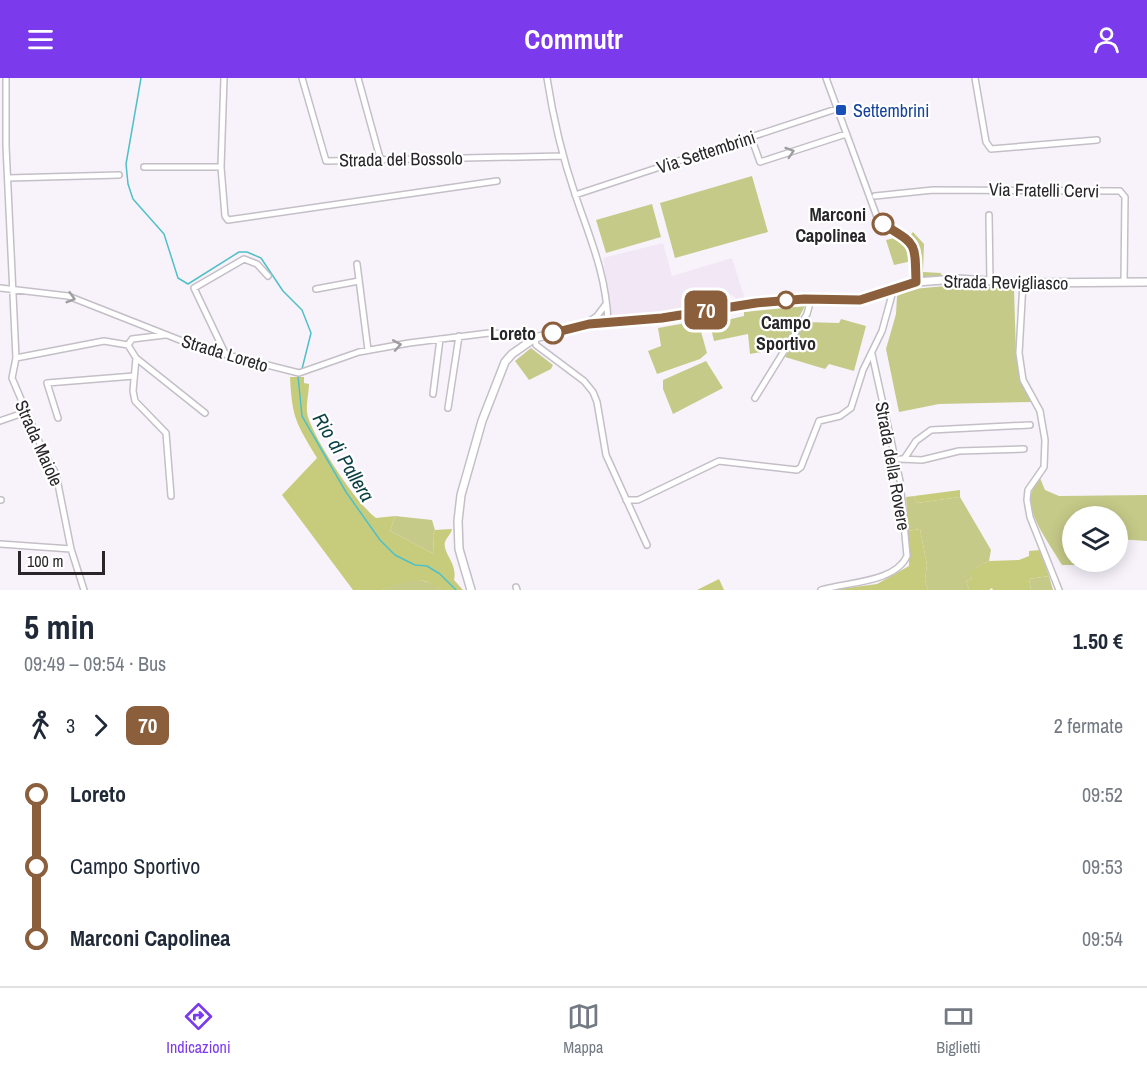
<!DOCTYPE html>
<html lang="it">
<head>
<meta charset="utf-8">
<style>
  :root { --surface:#fff; --page:#f2f2f3; --text:#1f2937; --muted:#747a83; --line:#e0e1e3; --accent:#7c3aed }
  body { margin:0; font-family:"Archivo Narrow",sans-serif; background:var(--page); color:var(--text); height:100vh; display:flex; flex-direction:column; font-size:22px; white-space:nowrap }
  * { box-sizing:border-box; margin:0 }
  p { font-size:20px; color:var(--muted) }
  .icon { flex:none; width:33px; height:33px; fill:none; stroke:currentColor; stroke-width:2; stroke-linecap:round; stroke-linejoin:round }
  .map { position:relative; height:512px; overflow:hidden }
  .sheet { display:flex; flex-direction:column; background:var(--surface); flex:1 }
  .sheet>* { flex:none }
  .badge { padding:0 12px; border-radius:9px; font-size:21px; line-height:39px }
  .fabs { position:absolute; left:1062px; top:428px; display:grid; gap:12px }
  .fabs a { display:grid; place-items:center; width:66px; height:66px; border-radius:50%; background:var(--surface); box-shadow:0 3px 15px #0003; font-size:30px }
  .scale { position:absolute; left:18px; bottom:15px; width:87px; box-sizing:border-box; padding-left:6px; border:3px solid #282629; border-top:0; font-size:16px; line-height:21px; white-space:nowrap; color:#282629; -webkit-text-stroke:4px #fff; paint-order:stroke }
  .map>.badge { position:absolute; translate:-50% -50%; box-shadow:0 0 0 3px #fff }
  .legs { display:flex; align-items:center; gap:9px; height:66px; padding:0 24px; font-size:20px }
  .legs p { margin-inline-start:auto }
  .head { display:flex; align-items:center; justify-content:space-between; height:102px; padding:0 24px }
  h1 { font-size:33px; font-weight:800; line-height:45px }
  ul { padding:0 24px; list-style:none }
  li { display:flex; align-items:center; gap:21px; height:72px; font-size:22px }
  li i { display:grid; place-items:center; width:9px; height:100%; margin:0 8px; background:currentColor }
  li i::after { content:''; width:15px; height:15px; margin:-8px; border:4px solid; border-radius:50%; background:var(--surface) }
  li p { margin-inline-start:auto }
  li:first-child i { background:linear-gradient(#0000 50%,currentColor 0) }
  li:last-child i { background:linear-gradient(currentColor 50%,#0000 0) }
  header { display:flex; justify-content:space-between; align-items:center; height:78px; padding:0 24px; background:var(--accent); color:#fff; font-size:27px; font-weight:800 }
  .dock { display:flex; justify-content:space-around; align-items:center; height:84px; border-top:2px solid var(--line); background:var(--surface); font-size:16px; color:var(--muted) }
  .dock a { display:grid; justify-items:center; gap:3px }
  .dock .current { color:var(--accent) }
  .map>svg:first-child { display:block }
  .built { fill:#f1e7f5 }
  .green { fill:#c6ca88 }
  .forest { fill:#c7cc7d }
  .lines { fill:none; stroke-linecap:round; stroke-linejoin:round }
  .stream { stroke:#4fc0c7; stroke-width:1.5 }
  .minor-casing { stroke:#c4bfc7; stroke-width:8 }
  .tertiary-casing { stroke:#c4bfc7; stroke-width:10 }
  .minor { stroke:#fff; stroke-width:5 }
  .tertiary { stroke:#fff; stroke-width:7 }
  .oneway { stroke:#9e9d9f }
  .line-1-casing { stroke:#fff; stroke-width:14 }
  .line-1 { stroke:#8b5e3c; stroke-width:9 }
  .transit-dot { fill:#1a4fb4; stroke:#fff; stroke-width:2 }
  .stop-1-dot { fill:#fff; stroke:#8b5e3c; stroke-width:3 }
  .labels { text-anchor:middle; dominant-baseline:central; stroke-width:4.5; stroke-linejoin:round; paint-order:stroke }
  .transit-label { font-size:18px; fill:#164399; stroke:#fff; text-anchor:start }
  .street-label { font-size:18px; fill:#282629; stroke:#fff }
  .stop-label { font-size:18px; font-weight:bold; fill:#282629; stroke:#fff; text-anchor:end }
  .water-label { font-size:20px; font-style:italic; fill:#0a3f43; stroke:#fff }
</style>
</head>
<body>
<header><svg class="icon" aria-label="menu" viewBox="0 0 24 24"><path d="M4 6h16M4 12h16M4 18h16"/></svg>Commutr<svg class="icon" aria-label="person" viewBox="0 0 24 24"><circle cx="12" cy="8" r="4"/><path d="M4 21q1-7 8-7t8 7"/></svg></header>
<div class="map">
<svg width="1147" height="512" viewBox="0 0 1147 512">
  <rect width="100%" height="100%" fill="#f8f3fb"/>
  <path class="built" d="M663,165L672,198L732,180L744,219L736,221L732,217L727,219V222L718,224L717,222L709,227L669,236L612,241L603,180Z"/>
  <path class="green" d="M752,98L768,154L675,180L660,125Z
    M652,126L661,159L606,175L596,142Z
    M913,154L924,166L923,194L941,195L942,200L919,201L916,166L909,159Z
    M894,160L907,167L912,183L894,187L886,162Z
    M956,207L1014,211L1016,276L1021,303L1033,324L939,326L899,334L886,271L896,236L897,218L913,211Z
    M805,228L786,264L773,272L750,276L748,256L714,263L710,246L744,238V234Z
    M841,241L866,248L854,293L829,286L825,291L785,279L806,244L839,245Z
    M698,243L707,275L700,281L657,296L648,273L661,268L658,250Z
    M531,270L553,287L551,291L529,302L515,283Z
    M706,283L723,310L673,336L663,311V302Z
    M1040,400L1045,412L1059,418L1147,417V463L1118,461V438H1072V483H1091L1092,487H1062C1052,469 1027,438 1031,417C1032,411 1037,405 1040,400Z
    M914,418L917,425L960,419L991,472L989,483L970,493L972,501L966,503L969,512H928L925,502L927,487L920,451L908,453L906,419Z
    M395,438L432,442L435,452L433,457L434,476L390,453Z
    M1049,498L1053,512H1031L1029,501Z
    M413,500L434,506L441,512H382Z"/>
  <path class="forest" d="M290,299H304V305L309,306C309,315 305,330 308,339C316,364 355,424 376,440L395,438L390,453L434,476L433,457L435,452L452,451C451,456 447,459 445,464C442,475 458,485 454,502L463,512H441C420,494 404,505 382,512C374,512 362,512 353,512L282,417L317,380C296,345 292,340 290,299Z
    M960,412V419L917,425L914,418Z
    M920,451L927,487L925,502L928,512H832L877,506L909,488L908,453Z
    M1040,472L1049,498L1029,501L1031,512H993L992,510L989,512H969L966,503L972,501L969,493L989,483L1019,482L1029,478V473Z
    M719,501L724,512H697Z"/>
  <g class="lines">
    <path class="stream" d="M141,0L126,86L128,106L133,121L164,156L178,200L188,206L239,174H247L261,180L283,213L302,232L311,255L302,291
      M298,298L302,338L346,414L380,462L395,477L415,487L427,488L440,496L456,512"/>
    <defs>
      <path id="minor" d="M6,0V68L16,280L12,300L43,373L56,396L71,471L84,512
        M224,0L221,89L225,138L228,142L497,103
        M302,0L326,83L563,78
        M358,0L380,80
        M547,0C553,39 562,78 575,116C590,161 606,195 608,244
        M826,0L877,139C883,146 889,149 897,153C918,165 915,182 916,204
        M975,0L986,64L991,71L1097,62
        M751,59L760,84L846,56
        M144,89H221
        M8,100L119,97
        M575,117L836,31
        M875,118L933,112L1120,113L1125,119L1124,204
        M989,137L990,203
        M357,186L368,272
        M1023,205L1019,275L1023,302L1040,333L1045,362L1044,389L1028,412L1027,422L1030,439L1059,512
        M0,210L68,218L200,270L299,295L359,274L409,265L489,255L530,257L535,260L536,267L584,303L593,314L597,324L606,377L647,467
        M316,211L359,203
        M585,246L597,238L606,226
        M128,267L136,280L205,335
        M225,275L194,210L244,181L257,186L268,198
        M16,280L104,263L128,267L132,261L165,257
        M136,280L133,313L135,323L166,355L171,418
        M433,316L440,261
        M755,320L807,236L811,221
        M448,330L459,258
        M58,340L47,305L134,298
        M0,343L26,334
        M900,381L922,382L959,373L1024,371
        M904,381L916,363L931,352L1030,347
        M0,422H1
        M626,422H638L719,383L797,392L801,389L819,343L840,338L851,330L863,292L882,253L893,213
        M0,466L71,471
        M516,509L517,512
        M821,512C846,504 895,505 907,478L900,403L872,276"/>
      <path id="tertiary" d="M471,512L459,471L458,443L461,417L482,343L505,284L512,276L535,260L589,246L662,240L756,225L804,221L860,222L916,204L957,201L1023,205L1147,204"/>
    </defs>
    <use href="#minor" class="minor-casing"/>
    <use href="#tertiary" class="tertiary-casing"/>
    <use href="#minor" class="minor"/>
    <use href="#tertiary" class="tertiary"/>
  </g>
  <defs><path id="oneway-chevron" d="M-2-3.5L2.5 0L-2 3.5" fill="none" stroke-width="1.6" stroke-linecap="round" stroke-linejoin="round" transform="scale(1.5)"/></defs>
  <g class="oneway">
    <use href="#oneway-chevron" transform="translate(790 74) rotate(-18)"/>
    <use href="#oneway-chevron" transform="translate(71 220) rotate(16)"/>
    <use href="#oneway-chevron" transform="translate(397 267) rotate(-10)"/>
  </g>
  <g class="lines">
    <defs>
      <path id="line-1" d="M553,255L589,246L662,240L756,225L804,221L860,222L916,204C915,162 916,167 883,146"/>
    </defs>
    <use href="#line-1" class="line-1-casing"/>
    <use href="#line-1" class="line-1"/>
  </g>
  <rect class="transit-dot" x="835" y="26" width="12" height="12" rx="3"/>
  <g class="stop-1-dot">
    <circle cx="883" cy="146" r="10"/>
    <circle cx="786" cy="222" r="8"/>
    <circle cx="553" cy="255" r="10"/>
  </g>
  <g class="labels">
    <g class="transit-label">
      <text x="853" y="32">Settembrini</text>
    </g>
    <g class="street-label">
      <text transform="translate(706 74) rotate(-18)">Via Settembrini</text>
      <text transform="translate(401 81) rotate(-1)">Strada del Bossolo</text>
      <text transform="translate(1044 112) rotate(1)">Via Fratelli Cervi</text>
      <text transform="translate(1006 204) rotate(1)">Strada Revigliasco</text>
      <text transform="translate(225 275) rotate(17)">Strada Loreto</text>
      <text transform="translate(39 365) rotate(66)">Strada Maiole</text>
      <text transform="translate(893 388) rotate(80)">Strada della Rovere</text>
    </g>
    <g class="stop-label">
      <text x="866" y="136">Marconi<tspan x="866" dy="21">Capolinea</tspan></text>
      <text x="786" y="244" text-anchor="middle">Campo<tspan x="786" dy="21">Sportivo</tspan></text>
      <text x="536" y="255">Loreto</text>
    </g>
    <g class="water-label">
      <text transform="translate(344 379) rotate(59)">Rio di Pallera</text>
    </g>
  </g>
</svg>
<div class="fabs">
<a><svg class="icon" aria-label="layers" viewBox="0 0 24 24"><path d="M12 4l9 5-9 5-9-5zM3 14l9 5 9-5"/></svg></a>
</div>
<div class="scale">100 m</div>
<b class="badge" style="left:706px;top:232px;background:#8b5e3c;color:#fff">70</b>
</div>
<section class="sheet">
<div class="head"><div><h1>5 min</h1><p>09:49 – 09:54 · Bus</p></div><b>1.50 €</b></div>
<div class="legs"><svg class="icon" aria-label="walk" viewBox="0 0 24 24"><circle cx="13" cy="4" r="2"/><path d="M13 8l-2 6 4 7M11 14l-3 7M7 12l3-4h3l4 4"/></svg>3<svg class="icon" aria-label="forward" viewBox="0 0 24 24"><path d="M9 5l7 7-7 7"/></svg><b class="badge" style="background:#8b5e3c;color:#fff">70</b><p>2 fermate</p></div>
<ul>
<li><i style="color:#8b5e3c"></i><b>Loreto</b><p>09:52</p></li>
<li><i style="color:#8b5e3c"></i><span>Campo Sportivo</span><p>09:53</p></li>
<li><i style="color:#8b5e3c"></i><b>Marconi Capolinea</b><p>09:54</p></li>
</ul>
</section>
<nav class="dock">
<a class="current"><svg class="icon" aria-label="directions" viewBox="0 0 24 24"><path d="M12 3l9 9-9 9-9-9zM9 14v-3h6M13 9l2 2-2 2"/></svg>Indicazioni</a>
<a><svg class="icon" aria-label="map" viewBox="0 0 24 24"><path d="M3 6l6-2 6 2 6-2v14l-6 2-6-2-6 2zM9 4v14M15 6v14"/></svg>Mappa</a>
<a><svg class="icon" aria-label="tickets" viewBox="0 0 24 24"><path d="M3 7h18v10H3zM15 7v10"/></svg>Biglietti</a>
</nav>
</body>
</html>
